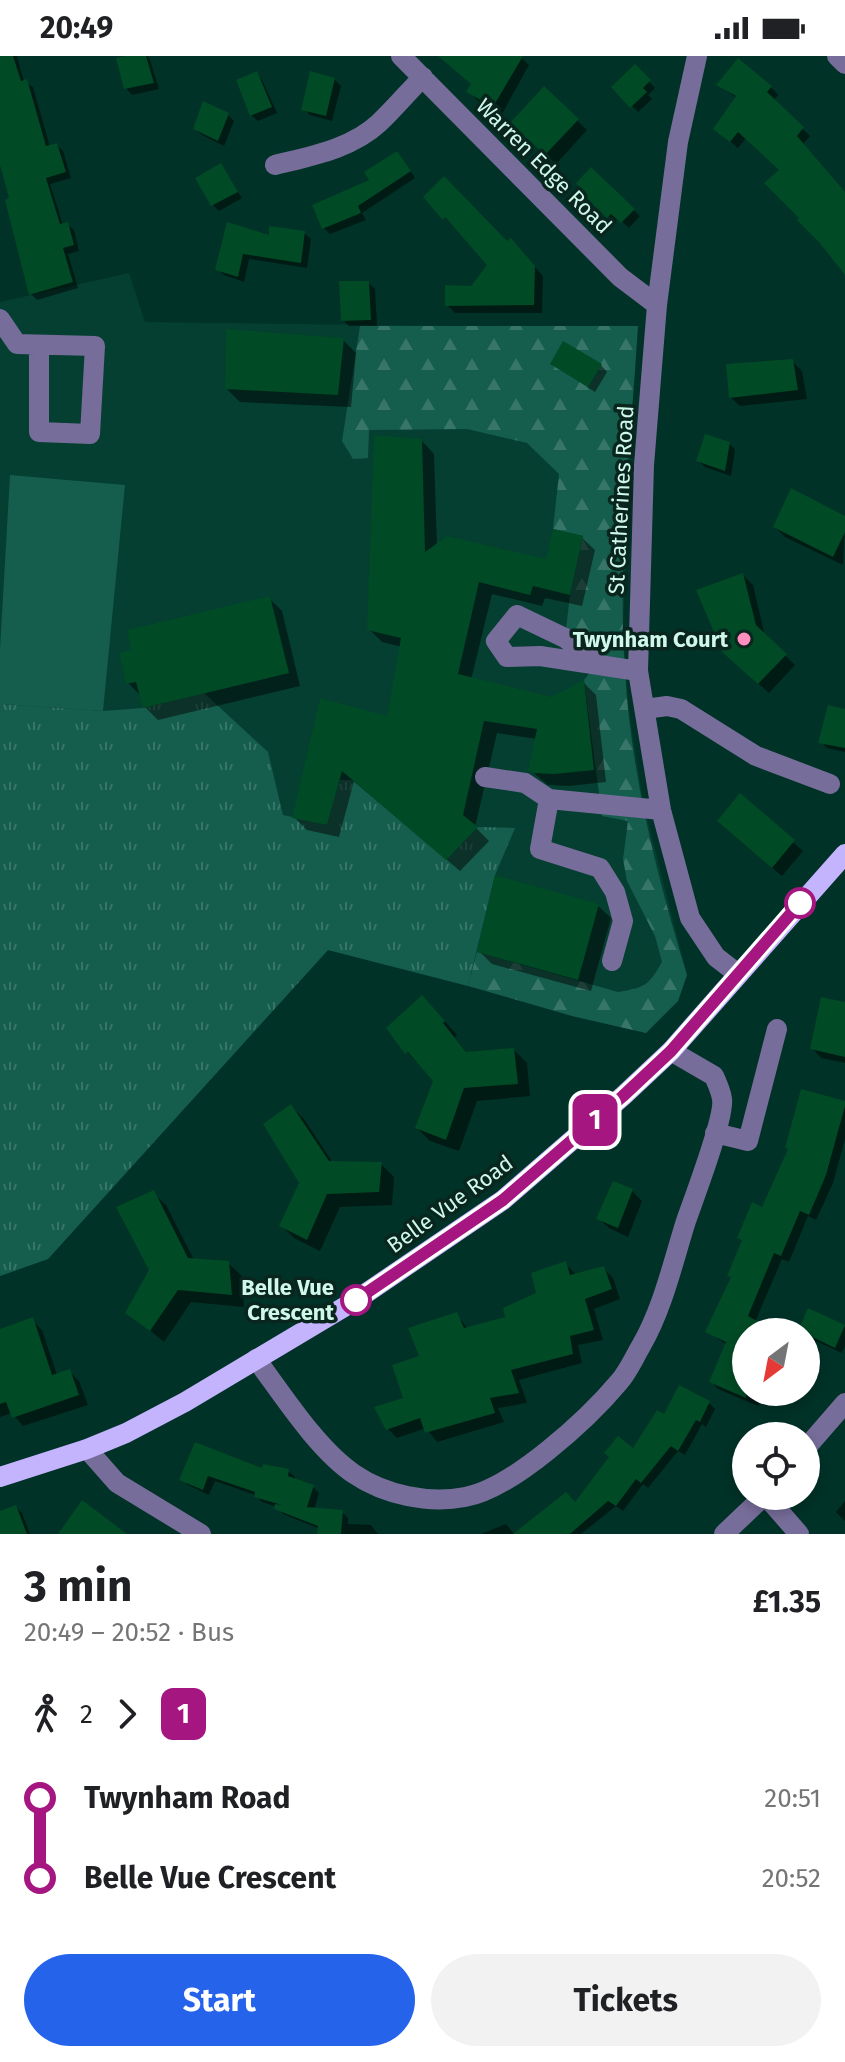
<!DOCTYPE html>
<html lang="en">
<head>
<meta charset="utf-8">
<style>
  :root { --surface:#fff; --page:#f2f2f2; --text:#202124; --muted:#757577; --accent:#2563eb }
  body { margin:0; font-family:"Fira Sans",sans-serif; background:var(--page); color:var(--text); height:100vh; display:flex; flex-direction:column; font-size:30px; white-space:nowrap }
  * { box-sizing:border-box; margin:0 }
  p { font-size:26px; color:var(--muted) }
  .icon { flex:none; width:44px; height:44px; fill:none; stroke:currentColor; stroke-width:2; stroke-linecap:round; stroke-linejoin:round }
  .map { position:relative; height:1478px; overflow:hidden }
  .details { display:flex; flex-direction:column; background:var(--surface); flex:1 }
  .details>* { flex:none }
  .badge { padding:0 16px; border-radius:12px; font-size:28px; line-height:52px }
  .needle { width:52px; rotate:212deg }
  .buttons { position:absolute; left:732px; top:1262px; display:grid; gap:16px }
  .buttons a { display:grid; place-items:center; width:88px; height:88px; border-radius:50%; background:var(--surface); box-shadow:0 4px 12px #0003; font-size:40px }
  .map>.badge { position:absolute; translate:-50% -50%; box-shadow:0 0 0 4px #fff }
  .legs { display:flex; align-items:center; gap:12px; height:88px; padding:0 24px; font-size:26px }
  .legs p { margin-inline-start:auto }
  .summary { display:flex; align-items:center; justify-content:space-between; height:136px; padding:0 24px }
  h1 { font-size:44px; font-weight:700; line-height:60px }
  .action { display:flex; gap:16px; margin-top:auto; padding:16px 24px }
  .action a { flex:1; height:92px; border-radius:48px; background:var(--accent); color:#fff; font-size:32px; font-weight:700; line-height:92px; text-align:center }
  .action a+a { background:var(--page); color:var(--text) }
  ul { padding:0 24px; list-style:none }
  li { display:flex; align-items:center; gap:28px; height:80px; font-size:30px }
  li i { display:grid; place-items:center; width:12px; height:100%; margin:0 10px; background:currentColor }
  li i::after { content:''; width:20px; height:20px; margin:-10px; border:6px solid; border-radius:50%; background:var(--surface) }
  li p { margin-inline-start:auto }
  li:first-child i { background:linear-gradient(#0000 50%,currentColor 0) }
  li:last-child i { background:linear-gradient(currentColor 50%,#0000 0) }
  .status { display:flex; justify-content:space-between; align-items:center; height:56px; padding:0 40px; background:var(--surface); direction:ltr }
  .status svg { height:22px; fill:currentColor }
  .map>svg:first-child { display:block }
  .built { fill:#043f32 }
  .grass { fill:#155d4d }
  .forest { fill:url(#forest-firs) }
  .park { fill:url(#park-tufts) }
  .shadow { fill:#0007 }
  .building { fill:#004a25 }
  .lines { fill:none; stroke-linecap:round; stroke-linejoin:round }
  .minor { stroke:#776d9a; stroke-width:20 }
  .major { stroke:#c4b4fe; stroke-width:20 }
  .line-1-casing { stroke:#fff; stroke-width:18 }
  .line-1 { stroke:#a61680; stroke-width:12 }
  .poi-dot { fill:#fe8ebe; stroke:#09251e; stroke-width:3 }
  .stop-1-dot { fill:#fff; stroke:#a61680; stroke-width:4 }
  .labels { text-anchor:middle; dominant-baseline:central; stroke-width:7; stroke-linejoin:round; paint-order:stroke }
  .street-label { font-size:22px; fill:#cff8eb; stroke:#09251e }
  .poi-label { font-size:22px; font-weight:bold; fill:#cff8eb; stroke:#09251e; text-anchor:end }
  .stop-label { font-size:22px; font-weight:bold; fill:#cff8eb; stroke:#09251e; text-anchor:end }
</style>
</head>
<body>
<div class="status"><b>20:49</b><svg viewBox="0 0 49 12"><path d="M0 12V9h3v3zM5 12V6h3v6zM10 12V3h3v9zM15 12V0h3v12zM26 1h20v11H26zM47 4h2v5h-2z"/></svg></div>
<div class="map">
<svg width="845" height="1478" viewBox="0 0 845 1478">
  <defs>
    <pattern id="forest-firs" width="22" height="20" patternUnits="userSpaceOnUse" patternTransform="scale(2)"><rect width="22" height="20" fill="#155d4d"/><path d="M5 1l3.5 6h-7zM16 11l3.5 6h-7z" fill="#367567"/></pattern>
    <pattern id="park-tufts" width="24" height="20" patternUnits="userSpaceOnUse" patternTransform="scale(2)"><rect width="24" height="20" fill="#155d4d"/><path d="M3 7l-1-3M5 7V3M7 7l1-3M15 17l-1-3M17 17v-4M19 17l1-3" fill="none" stroke="#367567"/></pattern>
  </defs>
  <rect width="100%" height="100%" fill="#003227"/>
  <path class="built" d="M129,217L145,266L526,271L633,361L623,569L628,648L643,746L687,919L678,945L646,977L572,960L535,947L328,894L48,1203L0,1220V246Z"/>
  <path class="grass" d="M10,419L125,429L103,655L0,648V593Z"/>
  <path class="forest" d="M360,270H638C631,384 617,501 625,616C631,718 657,821 687,919L678,945L646,977L572,960L468,930L477,896L618,936C645,932 649,929 662,906L655,880L627,825L623,803L628,765L602,760L584,624L598,607L565,582L570,539L583,480L553,473L559,418L527,387L467,373L369,374L368,402L353,403L342,385Z"/>
  <path class="park" d="M204,637L268,696L283,759L327,769L339,724H352L446,803L478,771L515,772L495,819L468,930L328,894L48,1203L0,1220V648L103,655L143,652Z"/>
  <path class="shadow" d="M0,0H17L24,26L33,31L50,91L57,89L63,95L71,122L50,128L63,169L67,168L74,174L79,195L68,198L78,232L37,244L31,238L12,144L0,102Z
    M133,0H147L150,4L159,33L132,39L126,32Z
    M439,0H519L529,9L502,58L477,44L469,36L473,28Z
    M635,11L655,32L648,39L652,43L638,56L614,31Z
    M256,18L262,24L277,57L258,65L251,59Z
    M334,23L341,30L332,65L310,59L304,53Z
    M718,29L771,31L778,39L773,45L810,80L803,88L845,138V216L802,162L782,114L746,82L738,92L715,73L737,42Z
    M544,33L587,74L556,108L522,76Z
    M228,59L234,65L224,90L202,79L195,73Z
    M403,104L415,122L362,157L366,164L330,178L324,172L372,124Z
    M220,110L242,142L219,155L213,149Z
    M591,114L640,160L629,172L618,162L615,166L582,135Z
    M426,141L519,193L543,220L542,257H455L447,249L472,232L489,209Z
    M304,177L311,183L307,212L249,203L244,226L224,219L217,213L270,182Z
    M369,227L375,233L377,270H349L343,264Z
    M343,284L356,297L351,351L240,346L227,333Z
    M792,305L802,315L807,343L740,350L730,341Z
    M552,308L601,309L607,316L595,336Z
    M422,385L434,398L437,490L547,505L582,482L595,494L582,550L545,542L542,550L492,538L471,624L551,643L583,626L596,639L606,726L569,730L548,729L530,714L537,683L497,677L475,771L489,785L460,815L354,725L339,781L307,774L294,761L388,663L402,591L382,586L369,573Z
    M729,387L735,394L731,420L705,411L698,405Z
    M845,462L843,509L785,481L775,471Z
    M743,519L753,529L765,580L795,609L769,637L735,607Z
    M269,542L282,555L300,630L158,664L145,651L141,640L128,627Z
    M845,655V696L827,692L821,686Z
    M740,740L803,795L782,820L729,775Z
    M598,850L611,862L591,935L492,908L479,895Z
    M845,948V1007L821,1002L812,992Z
    M435,954L457,979L455,982L468,998L514,994L527,1007L530,1040L477,1045L459,1095L430,1085L417,1072L435,1025L407,996Z
    M845,1047V1083L833,1127L816,1164L808,1160L789,1206L782,1203L755,1266L764,1274L763,1276H746V1336H765L758,1350L718,1333L711,1325L727,1289L707,1275L763,1153Z
    M291,1050L304,1063L333,1107L381,1108L394,1121L392,1149L340,1151L320,1195L294,1182L281,1169L301,1127Z
    M632,1135L642,1145L628,1181L609,1172L599,1163Z
    M153,1137L166,1149L194,1204L228,1207L242,1220L244,1251L191,1246L164,1286L128,1256L151,1214Z
    M565,1207L576,1219L603,1212L613,1222L620,1243L594,1253L603,1284L578,1289L582,1307L519,1324L527,1347L498,1352L504,1366L437,1386L426,1372L397,1382L388,1373L405,1343L421,1301L456,1258L468,1273L507,1263L539,1238Z
    M809,1255L845,1271V1290L842,1297L807,1281L806,1276L800,1274Z
    M32,1264L42,1274L57,1319L69,1315L79,1325L88,1349L23,1370L12,1357L0,1361V1275Z
    M709,1347L715,1353L706,1371L702,1368L685,1399L678,1395L648,1432L643,1428L623,1455L616,1450L581,1478H516L576,1449L633,1395L664,1361Z
    M196,1389L263,1414L288,1415L295,1421L294,1425L313,1431L319,1437L314,1454L342,1456L348,1462V1468L371,1469L378,1478H319L320,1473L283,1458L277,1451L262,1446L255,1439L215,1425L209,1439L188,1429L181,1423Z
    M845,1445V1465L836,1456Z
    M16,1451L22,1457L30,1478H0V1457Z
    M506,1468L514,1478H481Z"/>
  <path class="building" d="M0,0H13L21,25L27,23L46,90L57,87L66,116L46,122L60,168L68,166L74,189L63,192L73,226L29,239L5,144L9,142L0,109Z
    M125,0H146L154,27L124,33L116,2Z
    M438,0H523L493,51L466,36L471,28Z
    M738,2L772,30L767,36L804,71L797,80L845,136V219L819,186L797,164L799,162L764,127L779,114L738,76L730,86L713,73L736,40L716,29Z
    M635,8L651,24L643,32L647,36L630,52L611,31Z
    M257,15L272,51L250,60L236,24Z
    M310,15L335,22L326,60L301,54Z
    M544,30L579,63L545,99L510,67Z
    M203,45L229,57L218,85L193,73Z
    M397,95L411,115L358,150L361,157L322,173L312,149L369,124L364,116Z
    M221,107L238,136L211,150L195,122Z
    M591,111L635,153L621,167L611,158L607,162L579,135L581,133L576,127Z
    M444,120L507,185L511,182L535,210L534,249L445,250V229L471,230L487,209L445,161L443,164L423,141Z
    M227,166L269,179V170L305,175L301,207L243,198L238,221L215,214Z
    M339,225H369L371,264L341,265Z
    M226,273L344,282L338,339L225,333Z
    M563,285L602,308L588,331L550,308Z
    M793,303L798,334L729,342L726,308Z
    M705,378L730,386L725,415L696,405Z
    M374,379L422,383L425,496L447,480L546,503L553,473L583,480L570,539L533,530L530,539L479,526L458,618L551,641L584,624L594,714L555,718L534,717L528,714L537,673L484,665L463,759L478,771L446,804L342,715L327,769L292,762L320,642L387,660L401,582L367,574Z
    M791,432L845,460V476L833,501L773,471Z
    M743,517L756,569L787,598L758,628L723,597L696,534Z
    M270,540L289,617L143,652L136,626L126,628L119,597L131,594L127,574Z
    M828,649L845,653V692L818,687Z
    M740,737L795,784L772,812L717,765Z
    M495,819L599,848L578,924L477,896Z
    M422,939L445,965L443,967L466,996L514,992L518,1028L464,1032L446,1084L415,1072L433,1025L408,996L405,998L386,972Z
    M821,941L845,946V1001L810,993Z
    M801,1033L845,1045V1050L826,1119L809,1159L800,1155L781,1200L774,1197L748,1260L757,1265L752,1276H746V1289L739,1304L746,1308V1342L709,1326L726,1286L705,1276L731,1221L727,1220L742,1184L737,1182L752,1146L762,1151L788,1093L785,1092Z
    M291,1048L329,1105L382,1106L379,1136L327,1138L307,1184L279,1170L299,1127L263,1068Z
    M613,1125L633,1133L618,1172L596,1163Z
    M154,1134L188,1202L229,1205L232,1239L178,1234L150,1275L125,1257L149,1214L116,1151Z
    M566,1205L570,1219L604,1210L612,1233L585,1243L594,1274L570,1280L573,1298L511,1314L519,1337L490,1342L495,1357L425,1377L420,1362L386,1374L374,1351L403,1342L392,1309L419,1300L408,1272L457,1256L464,1272L505,1261L503,1252L536,1237L531,1217Z
    M808,1252L845,1269L835,1292L806,1278V1276L798,1275Z
    M33,1261L52,1319L70,1313L79,1339L12,1362L6,1346L0,1348V1273Z
    M679,1329L710,1345L700,1366L696,1364L678,1395L671,1390L641,1427L636,1423L616,1450L608,1445L570,1478H513L566,1436L575,1446L609,1401L604,1397L618,1380L633,1392L657,1354L664,1358Z
    M195,1386L262,1412L263,1408L289,1413L288,1420L314,1429L307,1451L343,1454L341,1478H317L318,1470L274,1453L275,1448L282,1449L254,1441L255,1436L208,1420L203,1434L179,1424Z
    M82,1444L127,1478H58Z
    M16,1449L27,1478H0V1455Z"/>
  <g class="lines">
    <path class="minor" d="M401,0L620,221L657,249
      M697,0L678,86L657,249L644,409L638,615L661,754L690,862L716,901L738,918
      M837,0L845,8
      M275,109C311,100 351,93 379,67C395,52 408,36 423,21
      M0,263L17,288L95,290L90,378L39,376V289
      M598,608L565,582L517,559L496,585L507,601L540,600L638,615
      M645,653L667,650L681,653L756,700L830,728
      M485,721L525,727L549,743
      M612,905L623,865L615,836L600,812L540,793L549,743L661,754
      M715,1077L748,1085L777,973
      M256,1303C283,1339 317,1393 354,1418C385,1439 428,1448 465,1441C512,1433 588,1363 619,1326C628,1316 634,1302 641,1290C663,1252 673,1206 686,1165C694,1142 725,1061 722,1043C721,1035 717,1027 714,1020L671,995
      M806,1392L845,1347
      M87,1393L117,1427L201,1478
      M766,1440L799,1478
      M724,1478L764,1440"/>
    <path class="major" d="M0,1421L87,1393L126,1377L185,1346L356,1244L503,1144L623,1040L671,995L845,798"/>
  </g>
  <g class="lines">
    <defs>
      <path id="line-1" d="M356,1244L503,1144L623,1040L671,995L800,847"/>
    </defs>
    <use href="#line-1" class="line-1-casing"/>
    <use href="#line-1" class="line-1"/>
  </g>
  <circle class="poi-dot" cx="744" cy="583" r="8"/>
  <g class="stop-1-dot">
    <circle cx="800" cy="847" r="14"/>
    <circle cx="356" cy="1244" r="14"/>
  </g>
  <g class="labels">
    <g class="street-label">
      <text transform="translate(544 110) rotate(45)">Warren Edge Road</text>
      <text transform="translate(621 444) rotate(-87)">St Catherines Road</text>
      <text transform="translate(450 1148) rotate(-36)">Belle Vue Road</text>
    </g>
    <g class="poi-label">
      <text x="728" y="583">Twynham Court</text>
    </g>
    <g class="stop-label">
      <text x="334" y="1231">Belle Vue<tspan x="334" dy="25">Crescent</tspan></text>
    </g>
  </g>
</svg>
<div class="buttons">
<a><svg class="needle" viewBox="-14 -14 28 28"><path d="M0-13l5 13h-10z" fill="#e53935"/><path d="M0 13l5-13h-10z" fill="#757577"/></svg></a>
<a><svg class="icon" aria-label="locate" viewBox="0 0 24 24"><circle cx="12" cy="12" r="6"/><path d="M12 2v4M12 18v4M2 12h4M18 12h4"/></svg></a>
</div>
<b class="badge" style="left:595px;top:1064px;background:#a61680;color:#fff">1</b>
</div>
<section class="details">
<div class="summary"><div><h1>3 min</h1><p>20:49 – 20:52 · Bus</p></div><b>£1.35</b></div>
<div class="legs"><svg class="icon" aria-label="walk" viewBox="0 0 24 24"><circle cx="13" cy="4" r="2"/><path d="M13 8l-2 6 4 7M11 14l-3 7M7 12l3-4h3l4 4"/></svg>2<svg class="icon" aria-label="forward" viewBox="0 0 24 24"><path d="M9 5l7 7-7 7"/></svg><b class="badge" style="background:#a61680;color:#fff">1</b></div>
<ul>
<li><i style="color:#a61680"></i><b>Twynham Road</b><p>20:51</p></li>
<li><i style="color:#a61680"></i><b>Belle Vue Crescent</b><p>20:52</p></li>
</ul>
<div class="action"><a>Start</a><a>Tickets</a></div>
</section>
</body>
</html>
